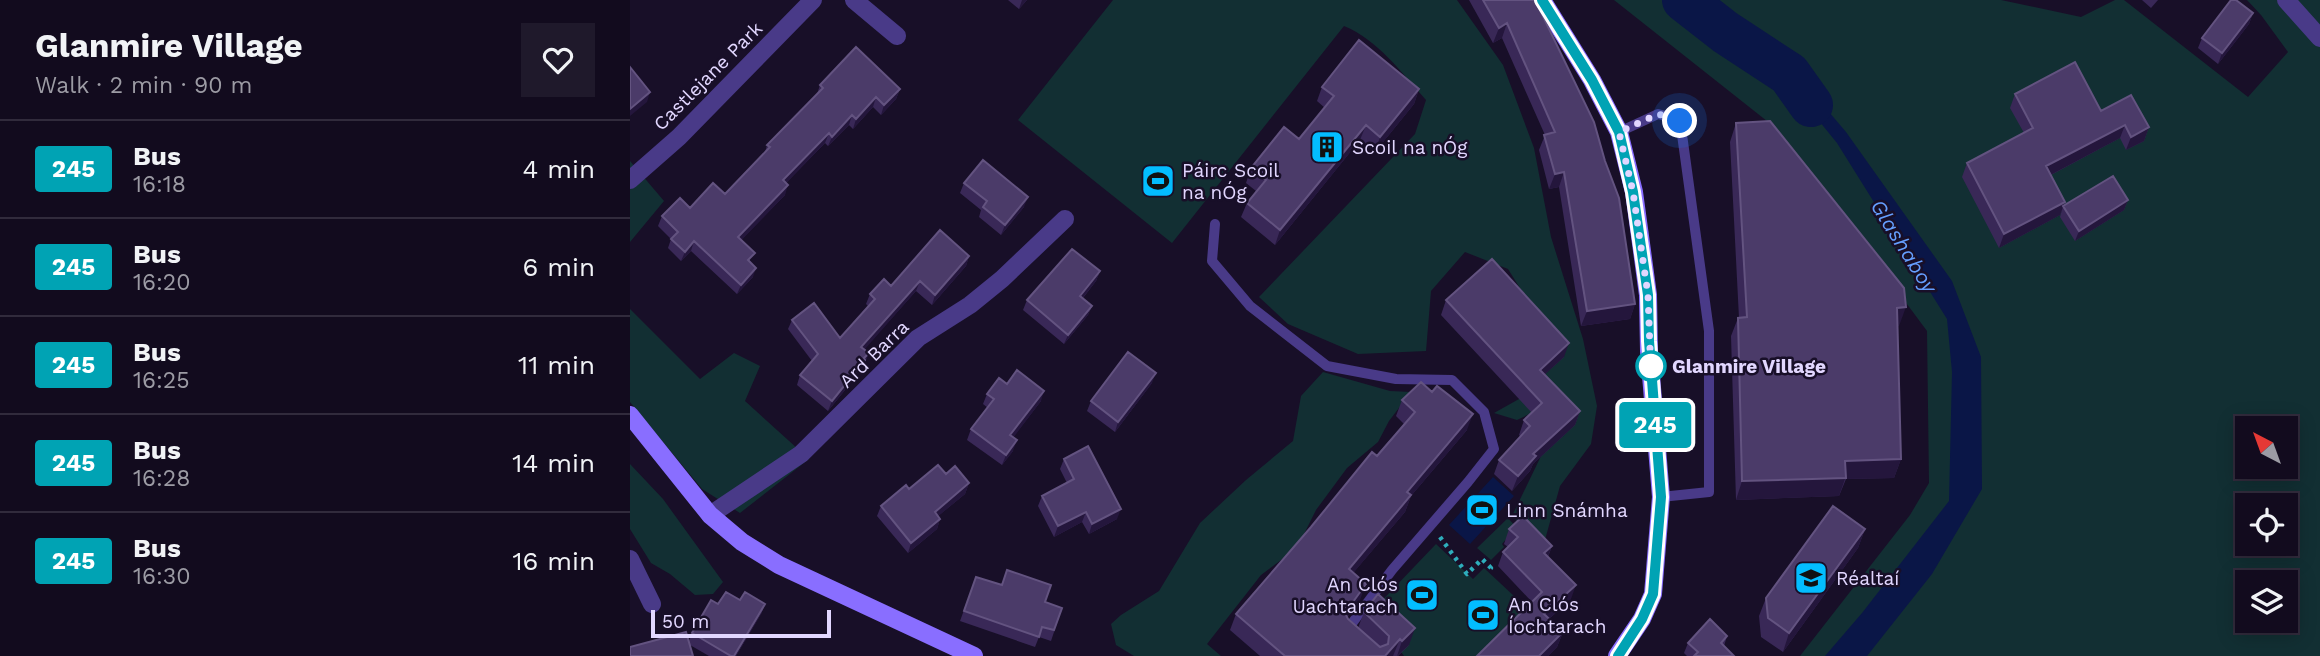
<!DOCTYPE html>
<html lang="en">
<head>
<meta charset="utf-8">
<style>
  :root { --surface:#120b1e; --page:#1f192b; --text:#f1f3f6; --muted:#9c9ba4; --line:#312b3c }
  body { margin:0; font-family:"Work Sans",sans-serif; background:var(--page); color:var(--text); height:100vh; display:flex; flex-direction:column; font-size:26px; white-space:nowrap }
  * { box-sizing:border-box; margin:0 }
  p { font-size:23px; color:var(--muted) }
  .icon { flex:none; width:38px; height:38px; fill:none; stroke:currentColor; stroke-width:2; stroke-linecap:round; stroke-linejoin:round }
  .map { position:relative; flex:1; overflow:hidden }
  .panel { display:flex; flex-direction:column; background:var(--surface); width:630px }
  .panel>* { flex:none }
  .badge { padding:0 14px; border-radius:5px; font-size:24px; line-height:46px }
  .needle { width:46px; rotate:319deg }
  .fabs { position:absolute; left:1605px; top:416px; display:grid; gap:14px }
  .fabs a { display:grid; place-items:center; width:63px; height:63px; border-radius:0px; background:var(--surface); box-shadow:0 4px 18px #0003,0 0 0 2px var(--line); font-size:35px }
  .scale { position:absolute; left:21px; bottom:18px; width:180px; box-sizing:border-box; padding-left:7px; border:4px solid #e2d7ff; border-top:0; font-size:19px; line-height:24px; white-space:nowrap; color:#e2d7ff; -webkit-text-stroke:5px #180f28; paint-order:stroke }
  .you { position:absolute; width:35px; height:35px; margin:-18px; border:5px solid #fff; border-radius:50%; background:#1a73e8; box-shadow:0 0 0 10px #1a73e833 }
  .map>.badge { position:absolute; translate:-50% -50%; box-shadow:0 0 0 4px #fff }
  .round { display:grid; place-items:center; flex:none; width:74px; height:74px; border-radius:0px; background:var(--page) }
  .overview { display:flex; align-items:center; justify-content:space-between; height:119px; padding:0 35px }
  h1 { font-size:33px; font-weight:700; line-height:52px }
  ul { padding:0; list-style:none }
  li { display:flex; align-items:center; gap:21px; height:98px; padding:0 35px; border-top:2px solid var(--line) }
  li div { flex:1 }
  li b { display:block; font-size:26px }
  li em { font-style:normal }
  li .badge { min-width:77px; font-weight:700; text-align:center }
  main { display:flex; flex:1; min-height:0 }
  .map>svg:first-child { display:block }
  .green { fill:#122f33; fill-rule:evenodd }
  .water { fill:#0a1647 }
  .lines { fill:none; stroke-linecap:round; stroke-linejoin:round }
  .river { stroke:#0a1647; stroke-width:44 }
  .path { stroke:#2eaebc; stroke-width:4.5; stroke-dasharray:3.5 5; stroke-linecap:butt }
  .lane { stroke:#493a88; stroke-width:10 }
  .street { stroke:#493a88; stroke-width:18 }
  .secondary { stroke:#896eff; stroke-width:18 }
  .wall { fill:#392857 }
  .shaded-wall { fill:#24163c }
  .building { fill:#4b3b69; stroke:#635380; stroke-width:2 }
  .line-casing { stroke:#fff; stroke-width:16 }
  .line { stroke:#00a3b4; stroke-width:10 }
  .walk { stroke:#e2d7ff; stroke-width:7; stroke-dasharray:0 12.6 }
  .stop-dot { fill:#fff; stroke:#00a3b4; stroke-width:3.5 }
  .labels { text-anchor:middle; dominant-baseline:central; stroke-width:5; stroke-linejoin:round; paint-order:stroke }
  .street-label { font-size:19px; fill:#e2d7ff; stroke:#180f28 }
  .poi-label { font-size:19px; fill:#e2d7ff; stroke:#180f28; text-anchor:start }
  .stop-label { font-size:19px; font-weight:bold; fill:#e2d7ff; stroke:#180f28; text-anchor:start }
  .water-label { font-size:21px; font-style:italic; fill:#659fff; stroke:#180f28 }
</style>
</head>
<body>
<main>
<section class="panel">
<div class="overview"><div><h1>Glanmire Village</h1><p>Walk · 2 min · 90 m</p></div><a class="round"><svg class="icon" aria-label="heart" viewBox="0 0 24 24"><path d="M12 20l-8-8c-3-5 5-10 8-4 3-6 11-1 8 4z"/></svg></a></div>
<ul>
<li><span class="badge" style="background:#00a3b4;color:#fff">245</span><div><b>Bus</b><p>16:18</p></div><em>4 min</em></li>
<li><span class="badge" style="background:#00a3b4;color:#fff">245</span><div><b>Bus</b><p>16:20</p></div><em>6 min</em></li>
<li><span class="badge" style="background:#00a3b4;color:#fff">245</span><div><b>Bus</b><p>16:25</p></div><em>11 min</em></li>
<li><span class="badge" style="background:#00a3b4;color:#fff">245</span><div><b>Bus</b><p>16:28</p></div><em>14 min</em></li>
<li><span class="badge" style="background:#00a3b4;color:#fff">245</span><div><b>Bus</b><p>16:30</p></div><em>16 min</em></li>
</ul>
</section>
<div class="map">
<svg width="1690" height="656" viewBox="0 0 1690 656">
  <rect width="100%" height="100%" fill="#180f28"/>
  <path class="green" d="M483,0H827L873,65L904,148L921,237L953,339L967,406L961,444L930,486L913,547L882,516L911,456L944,425L922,403L887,420L864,413L889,399L933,357L878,269L835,252L801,291L796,351L728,354L658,324L629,297L785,134L796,100C772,73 748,40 714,26L542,243L388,120Z
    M984,0H1371L1451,17L1485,0H1494L1618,97L1658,52L1631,15L1617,0H1690V656H1170L1280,515L1299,483L1297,331L1147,129ZM1617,429H1656V467H1617ZM1617,506H1656V544H1617ZM1617,583H1656V621H1617Z
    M0,161L34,201L0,242Z
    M0,309L70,379L104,353L130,366L115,401L179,459L110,513L72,489L0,402Z
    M693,372L760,391L781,392L759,421L748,442L717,468L686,510L667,548L631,575L577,644L591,656H504L486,645L481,624L491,615L529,591L570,523L616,480L663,441L671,396Z
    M0,464L33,499L93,582L83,594L65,595L40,574L21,563L0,529Z
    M878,518L886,527L872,544L874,547L861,560L847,548Z
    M806,544L843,579L854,568L901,612L856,656H774L742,611Z"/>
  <path class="water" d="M1059,0H1083L1149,53L1216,132L1322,281L1351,357L1352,489L1302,574L1237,656H1195L1232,613L1319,501L1322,372L1317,319L1207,143L1141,62Z
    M863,477L884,496L840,544L819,525Z"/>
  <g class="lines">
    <path class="river" d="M1054,0L1095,32L1159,74L1181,105"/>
    <path class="path" d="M810,537L837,574L852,559L861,568L857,571"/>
    <path class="lane" d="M989,132L1028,114L1050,120L1079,331V492L1031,497
      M585,224L582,261L620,306L697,366L766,379L822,380L854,412L864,449L838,482L762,570L717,630L720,633"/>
    <path class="street" d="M224,0L267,36
      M1656,0L1690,38
      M0,180L49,137L183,0
      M80,515L171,454L288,338L340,305L372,279L435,219
      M0,559L22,604"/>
    <path class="secondary" d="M912,0L962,80L989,132L1004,192L1018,295L1019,351L1031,497L1023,594L1012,619L987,656
      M0,415L80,515L112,542L149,565L344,656"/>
  </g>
  <path class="wall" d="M378,0H397L389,9Z
    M839,0H904L1005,304L1000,319L951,326L929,187L919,189L909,150L915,135L872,38L863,43Z
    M1512,0H1528L1521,8Z
    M1623,13L1619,24L1588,64L1568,48L1572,38Z
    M190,85L270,89L266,99L251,115L243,107L223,129L219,125L198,146L195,143L156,183L155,195L111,240L121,263L123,277L107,294L61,251L51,261L38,248L41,239L28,226L32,216L60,208L95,194L135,152L137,145L187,94Z
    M692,87L789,89L784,104L745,152L730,140L645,245L611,217L617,203L626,191L616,183L621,168L669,139L695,108L687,101Z
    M1385,94L1471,111L1519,127L1514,141L1496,150L1490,138L1421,175L1435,202L1430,215L1369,248L1332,177L1337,163L1394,133L1380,108Z
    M1106,123L1269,326H1267L1271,459L1264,478L1216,479L1209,496L1106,500L1101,336L1108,318H1109L1100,142Z
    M334,183L394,207L371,235L349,217L351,210L330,193Z
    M1498,200L1494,210L1445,241L1430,217L1433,206Z
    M339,256L336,266L302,305L286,291L234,349L239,353L232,369L198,411L167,385L170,375L182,361L158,329L162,320L210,338L238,306L236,304L240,294Z
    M470,271L466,281L453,298L462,306L458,315L434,344L393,310L397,300Z
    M816,300L934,357L914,375L950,411L945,425L903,464L900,471L882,491L864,474L869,460L891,437L889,435L894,420L902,413L811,315Z
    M522,383L485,432L457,411L461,401Z
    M377,384L411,401L383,437V451L372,465L337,440L341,429L358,408L353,404L357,394Z
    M772,400L837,430L781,496L775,512L723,573L730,600L717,618L718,619L728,628L734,612L779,645L768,656H630L600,630L606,614L774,424L766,416Z
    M434,459L487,519L459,534L452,522L424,537L408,506L412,496L437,483L430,469Z
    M316,474L339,483L335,494L308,516L310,519L307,529L278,553L247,516L251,506L279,489Z
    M879,529L922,546L918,557L941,599L919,619L933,632L927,647L918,656H847L902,602L868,566L873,552L878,547L874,544Z
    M1235,529L1228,548L1153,652L1131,637L1129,616L1136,598Z
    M346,577L432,608L421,641L409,637L405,647L330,621Z
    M110,600L135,604L131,614L106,656H79L60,645L59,641L62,633L88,604Z
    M1097,636L1094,646L1104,656H1057L1054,653L1058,643Z"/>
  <path class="shaded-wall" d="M392,0H397L389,9Z
    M1623,13L1619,24L1588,64L1592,53Z
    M877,23L872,38L863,43L869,28Z
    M270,89L266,99L251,115L254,105Z
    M789,89L784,104L745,152L750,137Z
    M20,92L17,102L0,116V109Z
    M246,97L243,107L223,129L226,119Z
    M222,115L219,125L198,146L202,137Z
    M736,125L730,140L645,245L650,230Z
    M1495,125L1490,138L1411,180L1416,166Z
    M1519,127L1514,141L1496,150L1501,137Z
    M199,133L195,143L149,190L153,180Z
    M934,172L929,187L919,189L925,174Z
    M158,185L155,195L105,247L108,237Z
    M398,197L394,207L371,235L375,225Z
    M1498,200L1494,210L1445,241L1449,231Z
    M1435,202L1430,215L1369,248L1374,234Z
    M64,241L61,251L51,261L55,252Z
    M339,256L336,266L302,305L305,295Z
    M126,268L123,277L107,294L111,285Z
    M470,271L466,281L447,305L450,296Z
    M290,281L286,291L228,357L231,347Z
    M1005,304L1000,319L951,326L957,311Z
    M462,306L458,315L434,344L438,335Z
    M1276,307L1269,326H1260L1267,308Z
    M939,343L934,357L904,384L910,370Z
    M239,353L232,369L198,411L202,401Z
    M526,373L522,383L485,432L488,422Z
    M414,391L411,401L377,446L380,435Z
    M950,411L945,425L903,464L900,471L882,491L888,476L903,454Z
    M843,414L837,430L781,496L775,512L713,585L719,569L777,492Z
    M387,440L383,451L372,465L376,455Z
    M1271,459L1264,478L1215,479L1209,496L1106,500L1112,481L1215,461Z
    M339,483L335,494L301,522L305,512Z
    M491,509L487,519L459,534L462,524Z
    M456,512L452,522L424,537L428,526Z
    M310,519L307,529L278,553L281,543Z
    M1235,529L1228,548L1153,652L1159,633Z
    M922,546L916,561L914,553Z
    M736,584L730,600L709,629L715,613Z
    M946,585L941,599L908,629L914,614Z
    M135,604L131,614L106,656H104Z
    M785,628L779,645L767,656L772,641Z
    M933,632L927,647L918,656H909Z
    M770,639L763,656H755Z"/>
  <path class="building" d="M853,0H904L908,6L964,122L975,161L989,198L1005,304L957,311L934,172L925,174L914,135L925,132L877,23L869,28Z
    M1601,0H1606L1623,13L1592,53L1572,38Z
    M729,40L789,89L750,137L736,125L650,230L617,203L636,180L621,168L654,127L669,139L704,96L692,87Z
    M226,47L270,89L254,105L246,97L226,119L222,115L202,137L199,133L153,180L158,185L108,237L125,253L118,260L126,268L111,285L64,241L55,252L41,239L48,232L32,216L50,198L60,208L83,183L95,194L140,147L137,145L193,88L190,85Z
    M1445,62L1471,111L1501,95L1519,127L1501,137L1495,125L1416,166L1435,202L1374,234L1337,163L1403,128L1385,94Z
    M0,67L20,92L0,109Z
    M1140,121L1274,288L1276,307L1267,308L1271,459L1215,461L1216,478L1112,481L1108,318L1117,317L1106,123Z
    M353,160L398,197L375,225L353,207L357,201L334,183Z
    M1483,176L1498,200L1449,231L1433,206Z
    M310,230L339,256L305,295L290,281L231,347L239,353L234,358L235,360L202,401L170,375L188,354L162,320L184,303L210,338L245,299L240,294L254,279L261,286Z
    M442,249L470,271L450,296L462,306L438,335L397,300Z
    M862,259L939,343L910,370L950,411L903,454L906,456L888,476L869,460L900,426L894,420L912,403L816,300Z
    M498,352L526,373L488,422L461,401Z
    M387,370L414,391L380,435L387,440L376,455L341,429L364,399L357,394L369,378L377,384Z
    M791,382L802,392L807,386L843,414L777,492L781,495L719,569L736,584L715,613L718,619L750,647L758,644L759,636L734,612L748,594L785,628L772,641L770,639L755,656H655L606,614L681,527L742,452L747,456L785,412L772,400Z
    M458,446L491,509L462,524L456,512L428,526L412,496L444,479L434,459Z
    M308,465L316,474L325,466L339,483L305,512L310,519L281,543L251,506L276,485L279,489Z
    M1203,506L1235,529L1159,633L1138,618L1136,598Z
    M893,516L922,546L914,553L946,585L914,614L933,632L909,656H847L912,592L873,552L888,537L879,529Z
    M377,570L421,585L415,602L432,608L424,630L412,627L409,637L334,611L346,577L372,585Z
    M96,592L110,600L115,592L135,604L104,656H101L62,633L81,600L88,604Z
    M1080,619L1097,636L1091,643L1104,656H1064L1068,652L1058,643Z
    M56,632L63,656H0V647Z"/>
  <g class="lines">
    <defs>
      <path id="line" d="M912,0L962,80L989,132L1003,192L1018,295L1019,341L1031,497L1023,594L1012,619L988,656"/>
    </defs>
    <use href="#line" class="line-casing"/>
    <use href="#line" class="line"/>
    <path class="walk" d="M1021,366V376L1018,295L1003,192L989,132L1028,114L1050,121"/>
  </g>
  <defs>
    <symbol id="building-square" viewBox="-11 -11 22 22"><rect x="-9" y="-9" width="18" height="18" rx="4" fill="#03bdff" stroke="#180f28"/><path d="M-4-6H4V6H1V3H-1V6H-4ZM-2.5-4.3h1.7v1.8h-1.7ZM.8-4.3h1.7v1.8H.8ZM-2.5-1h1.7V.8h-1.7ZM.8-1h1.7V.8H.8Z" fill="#111"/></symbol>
    <symbol id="stadium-square" viewBox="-11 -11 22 22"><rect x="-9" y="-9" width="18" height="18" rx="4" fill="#03bdff" stroke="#180f28"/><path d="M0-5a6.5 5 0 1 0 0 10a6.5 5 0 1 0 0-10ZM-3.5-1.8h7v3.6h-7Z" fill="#111"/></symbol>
    <symbol id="school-square" viewBox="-11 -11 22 22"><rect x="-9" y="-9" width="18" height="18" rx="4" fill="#03bdff" stroke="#180f28"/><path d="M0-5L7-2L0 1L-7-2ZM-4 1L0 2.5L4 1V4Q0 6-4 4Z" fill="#111"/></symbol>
  </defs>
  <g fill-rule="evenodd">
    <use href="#building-square" x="678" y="128" width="38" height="38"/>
    <use href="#stadium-square" x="509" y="162" width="38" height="38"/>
    <use href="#stadium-square" x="833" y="491" width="38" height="38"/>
    <use href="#school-square" x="1162" y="559" width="38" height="38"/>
    <use href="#stadium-square" x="773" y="576" width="38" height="38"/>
    <use href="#stadium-square" x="834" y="596" width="38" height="38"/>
  </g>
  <circle class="stop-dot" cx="1021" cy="366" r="14"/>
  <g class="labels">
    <g class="street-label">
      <text transform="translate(78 76) rotate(-45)">Castlejane Park</text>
      <text transform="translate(244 354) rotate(-44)">Ard Barra</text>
    </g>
    <g class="poi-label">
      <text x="722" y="147">Scoil na nÓg</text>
      <text x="552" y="170">Páirc Scoil<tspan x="552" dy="22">na nÓg</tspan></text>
      <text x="876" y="510">Linn Snámha</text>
      <text x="1206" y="578">Réaltaí</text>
      <text x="768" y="584" text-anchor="end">An Clós<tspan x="768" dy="22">Uachtarach</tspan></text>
      <text x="878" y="604">An Clós<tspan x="878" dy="22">Íochtarach</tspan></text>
    </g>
    <g class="stop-label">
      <text x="1042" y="366">Glanmire Village</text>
    </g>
    <g class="water-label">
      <text transform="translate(1274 246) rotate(58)">Glashaboy</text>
    </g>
  </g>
</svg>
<div class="fabs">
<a><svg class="needle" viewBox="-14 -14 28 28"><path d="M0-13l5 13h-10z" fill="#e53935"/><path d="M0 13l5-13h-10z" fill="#9c9ba4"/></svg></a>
<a><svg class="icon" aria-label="locate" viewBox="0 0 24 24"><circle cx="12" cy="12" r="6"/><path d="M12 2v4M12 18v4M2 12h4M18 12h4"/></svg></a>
<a><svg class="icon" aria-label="layers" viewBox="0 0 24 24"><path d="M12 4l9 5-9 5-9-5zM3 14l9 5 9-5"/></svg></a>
</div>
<div class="scale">50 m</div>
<div class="you" style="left:1050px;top:121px"></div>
<b class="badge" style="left:1025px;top:425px;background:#00a3b4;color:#fff">245</b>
</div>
</main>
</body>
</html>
